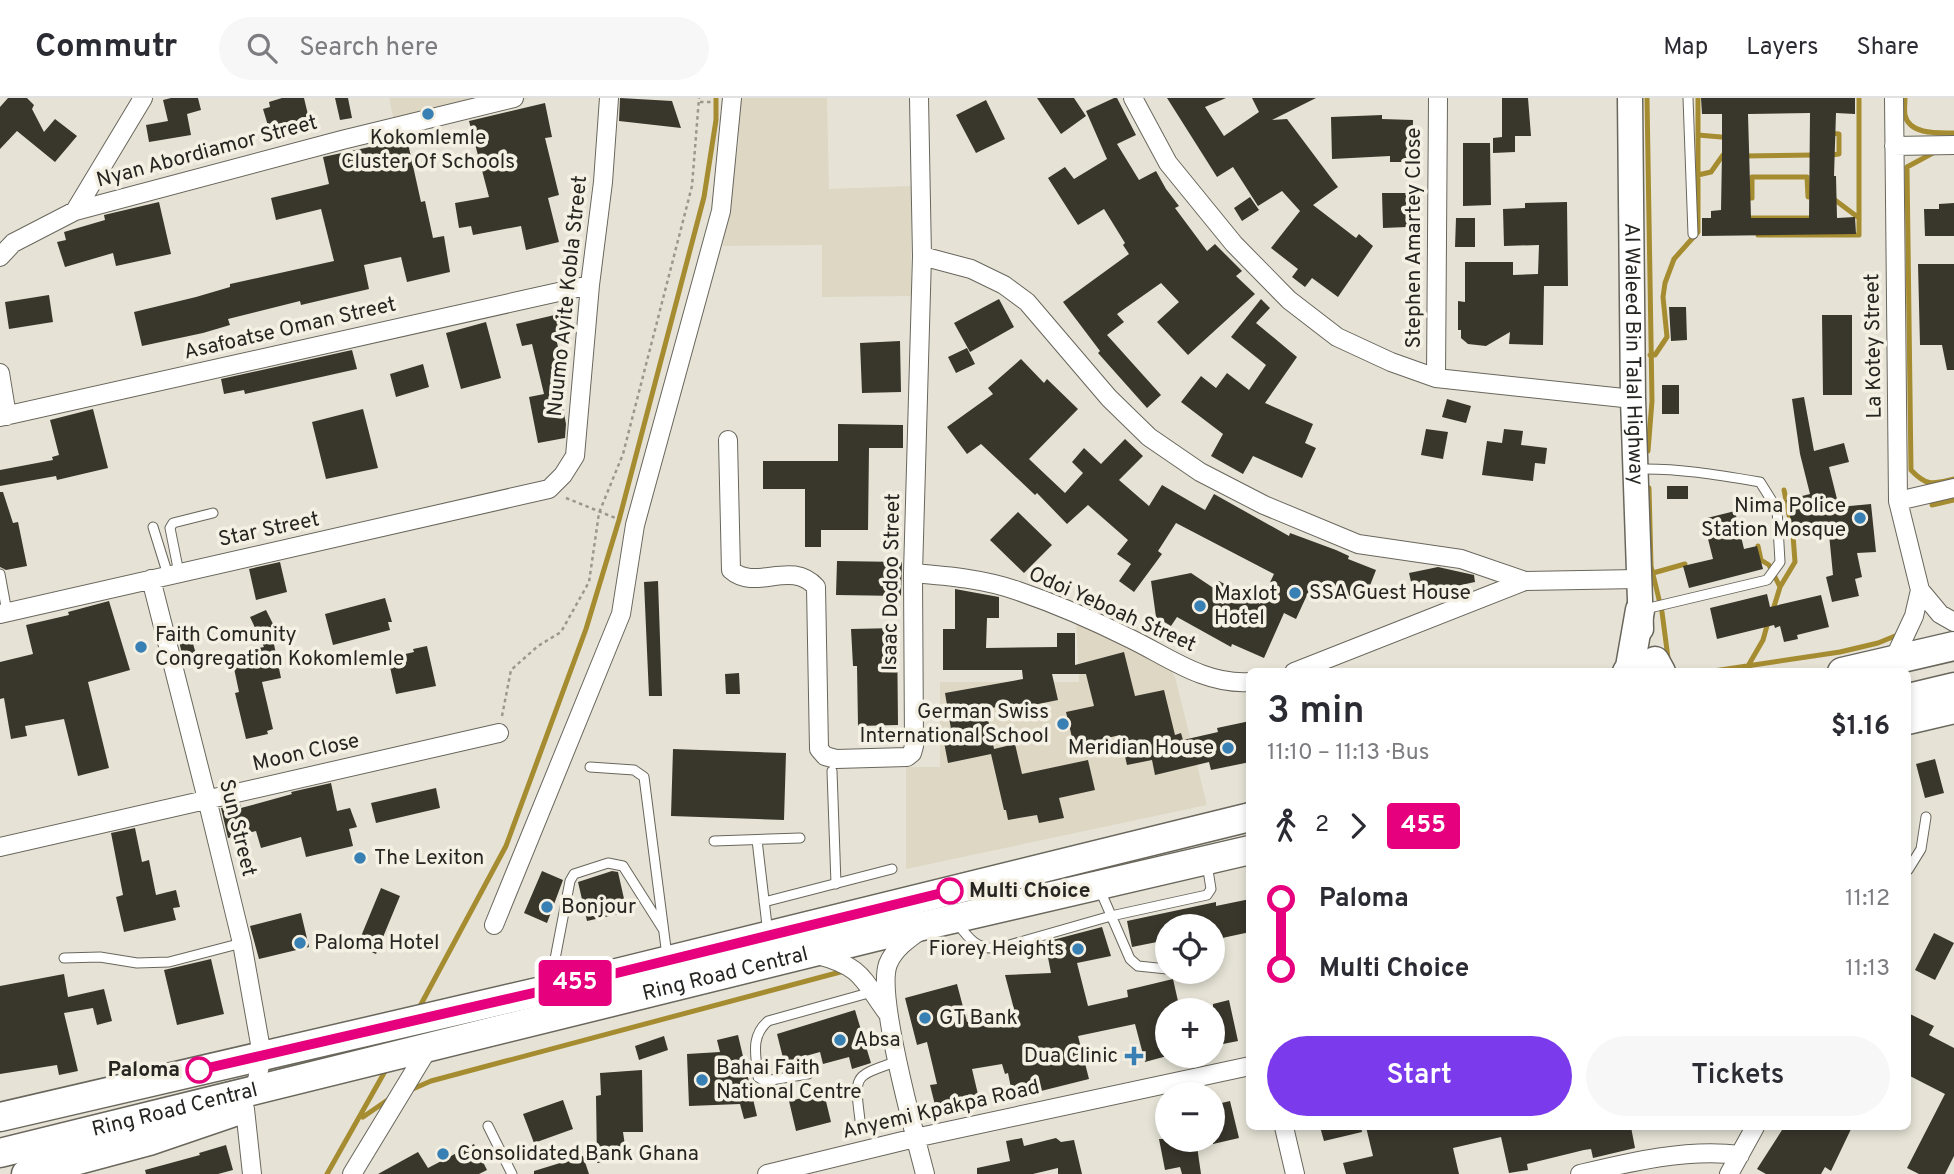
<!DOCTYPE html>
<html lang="en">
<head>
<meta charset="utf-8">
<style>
  :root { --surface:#fff; --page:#f7f7f7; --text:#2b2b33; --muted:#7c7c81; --line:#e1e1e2; --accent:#7c3aed }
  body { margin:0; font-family:Overpass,sans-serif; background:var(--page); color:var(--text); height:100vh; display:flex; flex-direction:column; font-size:26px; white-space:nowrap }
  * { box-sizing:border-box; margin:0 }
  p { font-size:23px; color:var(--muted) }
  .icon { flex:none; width:38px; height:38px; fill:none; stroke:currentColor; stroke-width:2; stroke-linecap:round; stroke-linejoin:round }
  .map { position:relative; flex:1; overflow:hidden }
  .panel { position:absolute; left:1246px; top:570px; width:665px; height:462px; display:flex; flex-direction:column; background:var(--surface); border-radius:10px; box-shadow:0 4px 10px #0003 }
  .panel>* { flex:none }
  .badge { padding:0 14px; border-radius:5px; font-size:24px; line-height:46px }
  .fabs { position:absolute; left:1155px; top:816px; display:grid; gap:14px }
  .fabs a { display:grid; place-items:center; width:70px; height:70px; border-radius:50%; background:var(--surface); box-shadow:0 4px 10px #0003; font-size:35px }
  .map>.badge { position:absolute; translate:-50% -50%; box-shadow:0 0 0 4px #fff }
  .legs { display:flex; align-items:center; gap:10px; height:77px; padding:0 21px; font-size:23px }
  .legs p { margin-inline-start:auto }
  .head { display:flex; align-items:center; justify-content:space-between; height:119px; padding:0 21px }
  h1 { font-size:38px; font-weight:600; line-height:52px }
  .cta { display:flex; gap:14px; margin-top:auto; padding:14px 21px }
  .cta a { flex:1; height:80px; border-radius:42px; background:var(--accent); color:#fff; font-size:28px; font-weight:600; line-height:80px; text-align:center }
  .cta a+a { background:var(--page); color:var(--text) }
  ul { padding:0 21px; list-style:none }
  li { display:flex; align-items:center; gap:24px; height:70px; font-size:26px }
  li i { display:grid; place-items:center; width:10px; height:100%; margin:0 9px; background:currentColor }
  li i::after { content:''; width:18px; height:18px; margin:-9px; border:5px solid; border-radius:50%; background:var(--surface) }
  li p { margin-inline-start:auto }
  li:first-child i { background:linear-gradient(#0000 50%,currentColor 0) }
  li:last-child i { background:linear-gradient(currentColor 50%,#0000 0) }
  header { display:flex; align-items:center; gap:42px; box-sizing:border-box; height:98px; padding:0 35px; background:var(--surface); border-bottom:2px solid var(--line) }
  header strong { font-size:33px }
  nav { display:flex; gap:38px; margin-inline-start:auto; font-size:24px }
  .search { width:490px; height:63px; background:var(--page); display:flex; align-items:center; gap:18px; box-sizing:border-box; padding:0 24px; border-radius:38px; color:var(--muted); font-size:26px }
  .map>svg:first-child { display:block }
  .built { fill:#ddd7c4 }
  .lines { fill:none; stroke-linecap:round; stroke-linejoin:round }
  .stream { stroke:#a68c30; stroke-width:5 }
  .building { fill:#39362c; fill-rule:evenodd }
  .lane-casing { stroke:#69665c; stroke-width:11 }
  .street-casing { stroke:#69665c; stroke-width:20 }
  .secondary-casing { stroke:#69665c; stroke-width:27 }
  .primary-casing { stroke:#69665c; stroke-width:31 }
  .path { stroke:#9a988e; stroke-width:2.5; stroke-dasharray:3.5 3.5; stroke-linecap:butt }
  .lane { stroke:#fff; stroke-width:9 }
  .street { stroke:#fff; stroke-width:18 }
  .secondary { stroke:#fff; stroke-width:24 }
  .primary { stroke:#fff; stroke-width:28 }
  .line-1-casing { stroke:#fff; stroke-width:16 }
  .line-1 { stroke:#e6007e; stroke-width:10 }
  .poi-dot { fill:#3880b4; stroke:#f4f0e3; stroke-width:2.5 }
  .stop-1-dot { fill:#fff; stroke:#e6007e; stroke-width:3.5 }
  .labels { text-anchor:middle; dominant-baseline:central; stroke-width:7; stroke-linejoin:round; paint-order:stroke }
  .poi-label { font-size:21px; fill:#262521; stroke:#f4f0e3; text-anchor:start }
  .street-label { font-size:21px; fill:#262521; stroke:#f4f0e3 }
  .stop-label { font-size:21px; font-weight:bold; fill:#262521; stroke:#f4f0e3; text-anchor:start }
</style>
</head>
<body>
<header>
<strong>Commutr</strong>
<div class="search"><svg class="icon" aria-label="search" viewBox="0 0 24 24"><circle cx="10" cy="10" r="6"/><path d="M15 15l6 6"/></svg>Search here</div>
<nav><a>Map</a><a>Layers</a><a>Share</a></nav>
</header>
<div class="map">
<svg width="1954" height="1076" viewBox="0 0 1954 1076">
  <rect width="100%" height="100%" fill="#e6e3d6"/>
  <path class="built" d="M389,0H531L396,32Z
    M738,0H827L829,91L911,88V198L822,199V147L723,148L739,43Z
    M1076,523L1166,565L1175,579L1207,707L906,771V669H940V584H1079Z"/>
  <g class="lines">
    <path class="stream" d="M1647,0L1652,303L1648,353
      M1905,0C1905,5 1904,12 1905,17C1909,37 1939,35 1954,35
      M1829,35L1839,36V56L1831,57
      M1698,37L1721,39
      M1933,55L1907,69L1911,372C1927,389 1933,386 1954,381
      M1743,58L1814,57
      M1698,77L1711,74L1723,57H1726
      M1831,99L1859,120
      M1745,100H1752V79H1807L1808,99H1814
      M1746,120H1814
      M1758,137H1859V0
      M1650,257H1655L1667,239L1663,199L1665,185L1674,161L1698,134V0
      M1649,390L1651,468L1662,514L1668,560
      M1932,407L1954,402
      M1758,448L1761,462L1769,467L1780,489
      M1653,475L1685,466
      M1773,512L1780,489L1795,464L1793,437L1784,392
      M1748,568L1763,542L1768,524
      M1707,574L1840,554L1878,545L1900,536
      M419,910L506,748L586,531L619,422L704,99L716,22V0
      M408,993L431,983L844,873
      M363,1019L392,999
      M327,1076L388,968"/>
  </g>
  <path class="building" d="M8,0H27L34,7L32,11L44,34L55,21L77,38L55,64L17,33L0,51V9Z
    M171,0H198L201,12L187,16L191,37L149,44L146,27L168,23L163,2Z
    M282,0H304L309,21L269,31L263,11L270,9L269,4Z
    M335,0H348L352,20L340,22Z
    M620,0L672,3L681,30L619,23Z
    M1037,0H1074L1086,18L1061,36Z
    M1114,0H1117L1136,37L1117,46L1139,82L1156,73L1166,91L1179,108L1175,110L1207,153L1215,146L1242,173L1236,178L1255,196L1188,257L1157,224L1179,204L1161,185L1117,216L1124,224L1107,237L1161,297L1147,310L1098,255L1100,253L1063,204L1129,156L1123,147L1125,145L1104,111L1078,127L1048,80L1065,69L1074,81L1107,61L1086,13Z
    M1167,0H1226L1205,9L1224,38L1259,14L1252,0H1316L1272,22L1287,21L1338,89L1313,107L1356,140L1359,136L1373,148L1338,199L1312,180L1305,189L1292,179L1298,171L1271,150L1300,113L1282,93L1258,108L1233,69L1217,79Z
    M1502,0H1528L1531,38H1515V54L1493,55V40L1502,39Z
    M1701,0H1855V16L1836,15L1834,78H1836L1837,120L1855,119L1856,136L1702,138V120H1711V113L1721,112L1722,56V16H1702ZM1810,15L1809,120H1751L1748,16Z
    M986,2L1005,41L976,55L956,17Z
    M545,5L552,39L545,40L559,97L548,100L559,144L526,152L521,128L473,137L471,128L459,130L455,105L489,99L469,23Z
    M1382,17V21L1413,22L1412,64H1390V58L1332,61L1331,19Z
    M407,41L421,104L425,103L433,140L444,138L450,174L407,184L401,159L364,167L369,191L301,207L300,203L228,221L230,227L203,235L142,248L134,214L196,199L230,189V186L334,163L321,111L276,122L271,100L329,86L323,59Z
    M1463,45H1490L1491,107L1463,108Z
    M1382,95H1406L1407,129L1383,130Z
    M1250,99L1259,112L1242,123L1234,110Z
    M159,104L171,156L116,168L113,155L65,169L57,144L66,142L64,134L105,122L104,117Z
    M1567,104L1568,188H1544L1543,247L1509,246L1510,234L1486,248L1468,246L1461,240V232H1458V203L1465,204V164H1513V177L1538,176L1539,147L1504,148L1503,111L1525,110V105Z
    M1954,105V138H1925L1924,111H1939V106Z
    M1456,120H1475V149H1455Z
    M1918,166H1954V272H1947L1942,247H1920Z
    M49,197L53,224L9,231L5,204Z
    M999,201L1014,229L970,254L954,225Z
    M1261,201L1270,210L1256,225L1297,259L1265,305L1313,326L1305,345L1316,350L1302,380L1253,358L1243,376L1211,358L1223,336L1181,304L1201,278L1216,290L1227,275L1249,292L1266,267L1231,239Z
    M1669,209H1686L1687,242L1671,243Z
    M559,216L564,239L556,240L564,276L557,278L566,326L565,340L538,345L529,299L544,296L532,246L522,248L516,226Z
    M1822,217H1852V297H1823Z
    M486,224L501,280L461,291L446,235Z
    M900,243L901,294L862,295L860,245Z
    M967,250L975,266L956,275L948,259Z
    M352,252L357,271L245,296L244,292L224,296L221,281Z
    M1021,261L1044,285L1047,281L1078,311L1029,361L1065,395L1083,375L1072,364L1084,350L1101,366L1125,341L1143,358L1119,382L1149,408L1162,387L1205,412L1214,396L1289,438L1290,435L1336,452L1349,458L1348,461L1376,472L1364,503L1313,484L1296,521L1284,515L1264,560L1232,546L1231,549L1177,519L1171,528L1156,519L1151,483L1191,475L1215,491L1219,483L1260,506L1274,476L1176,425L1158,453L1162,456L1134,494L1119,483L1131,466L1117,456L1128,442L1088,407L1067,426L1037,395L1035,397L981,346L967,356L947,329L993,296L988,290Z
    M423,266L429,289L396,299L390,276Z
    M1662,287H1679V316H1662Z
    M1804,299L1814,353L1844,345L1849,364L1829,369L1839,409L1871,406L1876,454L1857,455L1862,479L1855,481L1859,498L1832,504L1826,479L1833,477L1828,426L1794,435L1786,402L1810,396L1800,356L1792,301Z
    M1447,301L1471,308L1466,325L1442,319Z
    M93,311L108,370L57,382L56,378L0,388V372L53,362L52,359L59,357L50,322Z
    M363,311L378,370L326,381L312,324Z
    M838,326L903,327V350H869L868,432H821V449H805V391H763V363H838Z
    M1426,331L1448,334L1443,361L1421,357Z
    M1504,331L1523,333L1521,347L1547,350L1545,366L1535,365L1533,383L1482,377L1487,343L1502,345Z
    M1667,388H1688V401H1667Z
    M0,394H3L13,425L18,424L27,468L6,472L0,469Z
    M1735,413L1744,451L1757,448L1763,471L1689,490L1683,468L1713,461L1703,421Z
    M1018,414L1052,447L1024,475L990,442Z
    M837,463L902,464L901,498L836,497Z
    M280,464L287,494L256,502L249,471Z
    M1438,469L1474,477L1475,484L1414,497L1409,475Z
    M658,483L662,598H649L644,484Z
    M955,491L999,499V520H987L986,550L1057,549V535H1075V567L1124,554L1135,598L1164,592L1175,637L1181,635L1183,642L1218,634L1217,630L1250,623V664L1211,672L1209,664L1155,677L1152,662L1127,667L1120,637L1074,648L1066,614L1094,608L1086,576H1052L1058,602L1014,611L1013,606L986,611L994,651L1015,646L1022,676L1088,662L1095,692L1059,700L1064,720L1039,725L1037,717L1008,722L1006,712H1004L991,656L948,665L943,639L952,637L945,595L1023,581L1022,572H943V531H955Z
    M1767,496L1770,509L1821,497L1829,529L1797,537L1798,541L1784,544L1780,528L1775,530L1774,527L1717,541L1710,510Z
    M385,500L392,524H388L390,532L333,547L325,516Z
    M109,503L130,572L88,584L109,670L78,678L64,621L25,628L27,638L11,641L4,600L0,601V564L33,556L26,527L69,517L68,514Z
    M266,512L275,530L271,532L281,580L262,584L273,631L267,633L268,636L246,641L235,595L239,594L231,556L264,549L250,519Z
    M897,530L898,627L858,628L857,568H853L851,531Z
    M189,532L196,556L183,560L177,535Z
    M427,548L436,588L396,596L388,560L414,554L413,551Z
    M739,575L740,596H726L725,576Z
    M673,651L786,655L784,722L671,718Z
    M1935,661L1944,695L1925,700L1916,666Z
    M331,685L337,713L350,710L357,729L349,731L353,748L306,759L301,739L261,750L256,733L228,740L221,710L240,706L241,710L292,696L291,694Z
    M436,690L440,710L376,725L371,705Z
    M135,730L142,764L149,762L156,797L176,792L180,809L173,810L176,822L124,834L116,799L123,797L111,735Z
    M542,773L563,782L547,825L524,815Z
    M612,773L618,774L627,814L587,823L578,784Z
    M381,790L400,798L376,856L357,848Z
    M1250,801V834L1213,842V828H1167V842L1132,849L1127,823L1216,804V808Z
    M301,815L309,849L259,861L250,828Z
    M1102,829L1111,858L1077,865L1088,908L1128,899L1127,892L1173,881L1180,912H1167V958L1145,964L1135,926L1078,938L1089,981L1013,1000L1008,975L1005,976L1002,966L972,971L980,1005L937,1015L930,987L937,986L927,944L917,947L905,900L957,886L967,924L1015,915L1005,877L1051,875L1045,844Z
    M1934,835L1954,845L1935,882L1915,872Z
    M211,861L224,916L177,927L164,872Z
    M64,876L68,899L104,891L112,923L97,927L93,910L64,915L78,973L59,977L57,967L0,976V888Z
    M1229,902L1238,943L1213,948V906Z
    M855,912L871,965L852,971L849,959L823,966L820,954L784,964L777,936Z
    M1908,915L1934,928L1929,937L1954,950V1058L1945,1076H1919L1907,1070L1945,996L1908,977Z
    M738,937L757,1018L744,1021L740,1006L689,1008L687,956L720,954L717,942Z
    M664,938L668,952L639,962L635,948Z
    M642,972L643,1034H623L627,1061L597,1065L596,998L601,997L600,975Z
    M824,995L831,1024L796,1033L789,1003Z
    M563,1002L573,1031L534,1045L523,1016Z
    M1230,1003L1239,1040L1213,1046V1007Z
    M1320,1029H1361L1362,1034L1324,1043Z
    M1366,1029H1631L1635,1050L1593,1060L1591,1051L1584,1052L1527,1066L1528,1072L1509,1075L1501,1039L1453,1050L1459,1076H1346L1343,1065L1373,1058Z
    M1784,1029H1852L1831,1073L1825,1069L1821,1076H1766L1757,1071Z
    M1022,1040L1024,1048L1056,1040L1061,1044L1074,1042L1082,1076H1058V1070L1033,1076H977V1070L1010,1063L1006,1043Z
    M1159,1041H1196L1201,1076H1182L1180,1069L1165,1072Z
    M474,1046L487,1072L479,1076H378L418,1054L428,1070Z
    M226,1047L233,1072L218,1076H146L145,1072L200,1057L199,1055Z
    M583,1058L589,1076H534V1073Z"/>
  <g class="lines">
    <defs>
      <path id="lane" d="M1688,0L1693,136
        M1637,371C1679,370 1719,377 1760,384L1777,411L1780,464L1767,482L1645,511
        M153,429L168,477
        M179,475L170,430L173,425L213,415
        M0,476L7,514
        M590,669L634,672L644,679L667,858
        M832,673L836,786
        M757,742L768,836
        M714,743L800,740
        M1908,772L1921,751L1926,719
        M1100,792L1130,861L1138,868L1167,871
        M764,804L892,771
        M957,825C969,841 977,852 999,850L1111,818L1207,797L1211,791L1207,766
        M64,860L100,859L137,865L169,864L242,845
        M550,887L570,783L574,776L608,765L623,768L663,831
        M808,976L765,983L758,979C756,957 750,939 768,923L872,894
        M860,1022C854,975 854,979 898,963
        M488,1028L512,1076"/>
      <path id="street" d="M1133,0L1168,65L1234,146L1289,202L1337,239L1391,264L1436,280L1633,301
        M1894,0L1898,403L1920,492L1940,516L1954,524
        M1894,48L1954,47
        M75,113L143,0
        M922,158L971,171L1004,187L1027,204L1109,300L1149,339L1200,374L1264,407L1358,446L1461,461L1525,483L1638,481
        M0,159L13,145L75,113L342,42L514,0
        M0,275L7,318
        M1436,280L1438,0
        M0,319L590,187
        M728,342L731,472C756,494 791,461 816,489L819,651L825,658L836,661L907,659L912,655L914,648L913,475L922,158L919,0
        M1898,403L1954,390
        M913,475C949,478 984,481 1018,493C1056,506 1095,523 1131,541C1170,560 1205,587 1250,584
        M151,481L207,701L242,845L262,957L255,992
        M0,516L549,391L563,377L575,358L590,187L603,84L609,0
        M1893,563L1914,518L1920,492
        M1294,574L1525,483
        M0,749L499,635
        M494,827L621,516L635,427L721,113L732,0
        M921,832C908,841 894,851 888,866C876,898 915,1037 925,1076
        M818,857C863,869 862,881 888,916
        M245,1011L252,1076
        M1284,1029L1295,1076
        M352,1076L429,949
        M767,1076L915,1040L1250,968
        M1580,1076C1630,1064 1688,1050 1740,1057
        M1729,1076L1755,1029"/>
      <g id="secondary">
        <path id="s1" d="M1630,0L1633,301L1641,531"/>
      </g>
      <g id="primary">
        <path d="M1655,563L1661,574"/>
        <path d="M1627,574L1630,569L1640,512"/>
        <path d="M1842,574L1954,548"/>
        <path d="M1908,600L1954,589"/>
        <path d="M1908,622L1954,611"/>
        <path d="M0,1019L568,887L1250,719"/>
        <path id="s2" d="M0,1055L875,839L1250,752"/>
        <path d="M26,1076L149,1043L234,1014"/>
      </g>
    </defs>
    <use href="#lane" class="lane-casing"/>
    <use href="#street" class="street-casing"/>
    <use href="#secondary" class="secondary-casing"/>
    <use href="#primary" class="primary-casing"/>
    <path class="path" d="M700,4H714
      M566,400L618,421
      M502,618L511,572L538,548L561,534L589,484L599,415L623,356L692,88L699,0"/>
    <use href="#lane" class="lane"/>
    <use href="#street" class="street"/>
    <use href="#secondary" class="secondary"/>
    <use href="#primary" class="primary"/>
  </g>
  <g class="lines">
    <defs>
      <path id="line-1" d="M199,972L568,887L950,793"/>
    </defs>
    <use href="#line-1" class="line-1-casing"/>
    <use href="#line-1" class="line-1"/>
  </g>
  <g class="poi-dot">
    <circle cx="428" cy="16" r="7"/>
    <circle cx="1860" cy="420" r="7"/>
    <circle cx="1295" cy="495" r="7"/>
    <circle cx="1200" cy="508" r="7"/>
    <circle cx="141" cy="549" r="7"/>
    <circle cx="1063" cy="626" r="7"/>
    <circle cx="1228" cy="650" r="7"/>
    <circle cx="360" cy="760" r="7"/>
    <circle cx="547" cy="809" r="7"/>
    <circle cx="300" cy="845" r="7"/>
    <circle cx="1078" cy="851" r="7"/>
    <circle cx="925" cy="920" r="7"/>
    <circle cx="840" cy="942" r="7"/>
    <path d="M1130.5 947.5h7v7h7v7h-7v7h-7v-7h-7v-7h7z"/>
    <circle cx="702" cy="982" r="7"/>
    <circle cx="443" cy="1056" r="7"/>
  </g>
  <g class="stop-1-dot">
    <circle cx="950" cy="793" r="12"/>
    <circle cx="199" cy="972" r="12"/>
  </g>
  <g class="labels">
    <g class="poi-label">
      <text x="428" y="40" text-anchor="middle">Kokomlemle<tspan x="428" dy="24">Cluster Of Schools</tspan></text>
      <text x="1846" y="408" text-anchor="end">Nima Police<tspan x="1846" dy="24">Station Mosque</tspan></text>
      <text x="1309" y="495">SSA Guest House</text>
      <text x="1214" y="496">Maxlot<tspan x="1214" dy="24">Hotel</tspan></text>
      <text x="155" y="537">Faith Comunity<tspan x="155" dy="24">Congregation Kokomlemle</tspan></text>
      <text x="1049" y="614" text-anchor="end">German Swiss<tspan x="1049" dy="24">International School</tspan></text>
      <text x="1214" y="650" text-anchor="end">Meridian House</text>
      <text x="374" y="760">The Lexiton</text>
      <text x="561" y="809">Bonjour</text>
      <text x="314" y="845">Paloma Hotel</text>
      <text x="1064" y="851" text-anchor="end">Fiorey Heights</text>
      <text x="939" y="920">GT Bank</text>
      <text x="854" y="942">Absa</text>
      <text x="1118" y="958" text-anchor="end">Dua Clinic</text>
      <text x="716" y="970">Bahai Faith<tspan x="716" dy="24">National Centre</tspan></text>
      <text x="457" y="1056">Consolidated Bank Ghana</text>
    </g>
    <g class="street-label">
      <text transform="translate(207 54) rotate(-15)">Nyan Abordiamor Street</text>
      <text transform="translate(1414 140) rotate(-90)">Stephen Amartey Close</text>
      <text transform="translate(568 198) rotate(-84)">Nuumo Ayite Kobla Street</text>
      <text transform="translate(290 231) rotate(-13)">Asafoatse Oman Street</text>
      <text transform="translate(1874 248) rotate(-91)">La Kotey Street</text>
      <text stroke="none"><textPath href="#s1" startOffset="256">Al Waleed Bin Talal Highway</textPath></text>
      <text transform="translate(269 432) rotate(-12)">Star Street</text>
      <text transform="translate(892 484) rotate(-89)">Isaac Dodoo Street</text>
      <text transform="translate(1112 512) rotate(24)">Odoi Yeboah Street</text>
      <text transform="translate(306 655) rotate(-13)">Moon Close</text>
      <text transform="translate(237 730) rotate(76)">Sun Street</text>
      <text stroke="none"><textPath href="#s2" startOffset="747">Ring Road Central</textPath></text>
      <text stroke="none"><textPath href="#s2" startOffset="180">Ring Road Central</textPath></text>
      <text transform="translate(941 1012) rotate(-13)">Anyemi Kpakpa Road</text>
    </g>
    <g class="stop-label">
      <text x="969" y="793">Multi Choice</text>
      <text x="180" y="972" text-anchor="end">Paloma</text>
    </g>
  </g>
</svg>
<div class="fabs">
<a><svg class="icon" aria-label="locate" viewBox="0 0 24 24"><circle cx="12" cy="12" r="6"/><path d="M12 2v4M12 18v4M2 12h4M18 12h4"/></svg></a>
<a>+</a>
<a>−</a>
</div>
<b class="badge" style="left:575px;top:885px;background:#e6007e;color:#fff">455</b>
<section class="panel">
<div class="head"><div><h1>3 min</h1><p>11:10 – 11:13 · Bus</p></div><b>$1.16</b></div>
<div class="legs"><svg class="icon" aria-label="walk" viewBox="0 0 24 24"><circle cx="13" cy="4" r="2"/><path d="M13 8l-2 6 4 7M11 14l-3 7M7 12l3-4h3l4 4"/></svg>2<svg class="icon" aria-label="forward" viewBox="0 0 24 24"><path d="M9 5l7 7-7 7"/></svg><b class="badge" style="background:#e6007e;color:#fff">455</b></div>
<ul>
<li><i style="color:#e6007e"></i><b>Paloma</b><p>11:12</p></li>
<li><i style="color:#e6007e"></i><b>Multi Choice</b><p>11:13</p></li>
</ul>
<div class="cta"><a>Start</a><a>Tickets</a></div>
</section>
</div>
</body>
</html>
